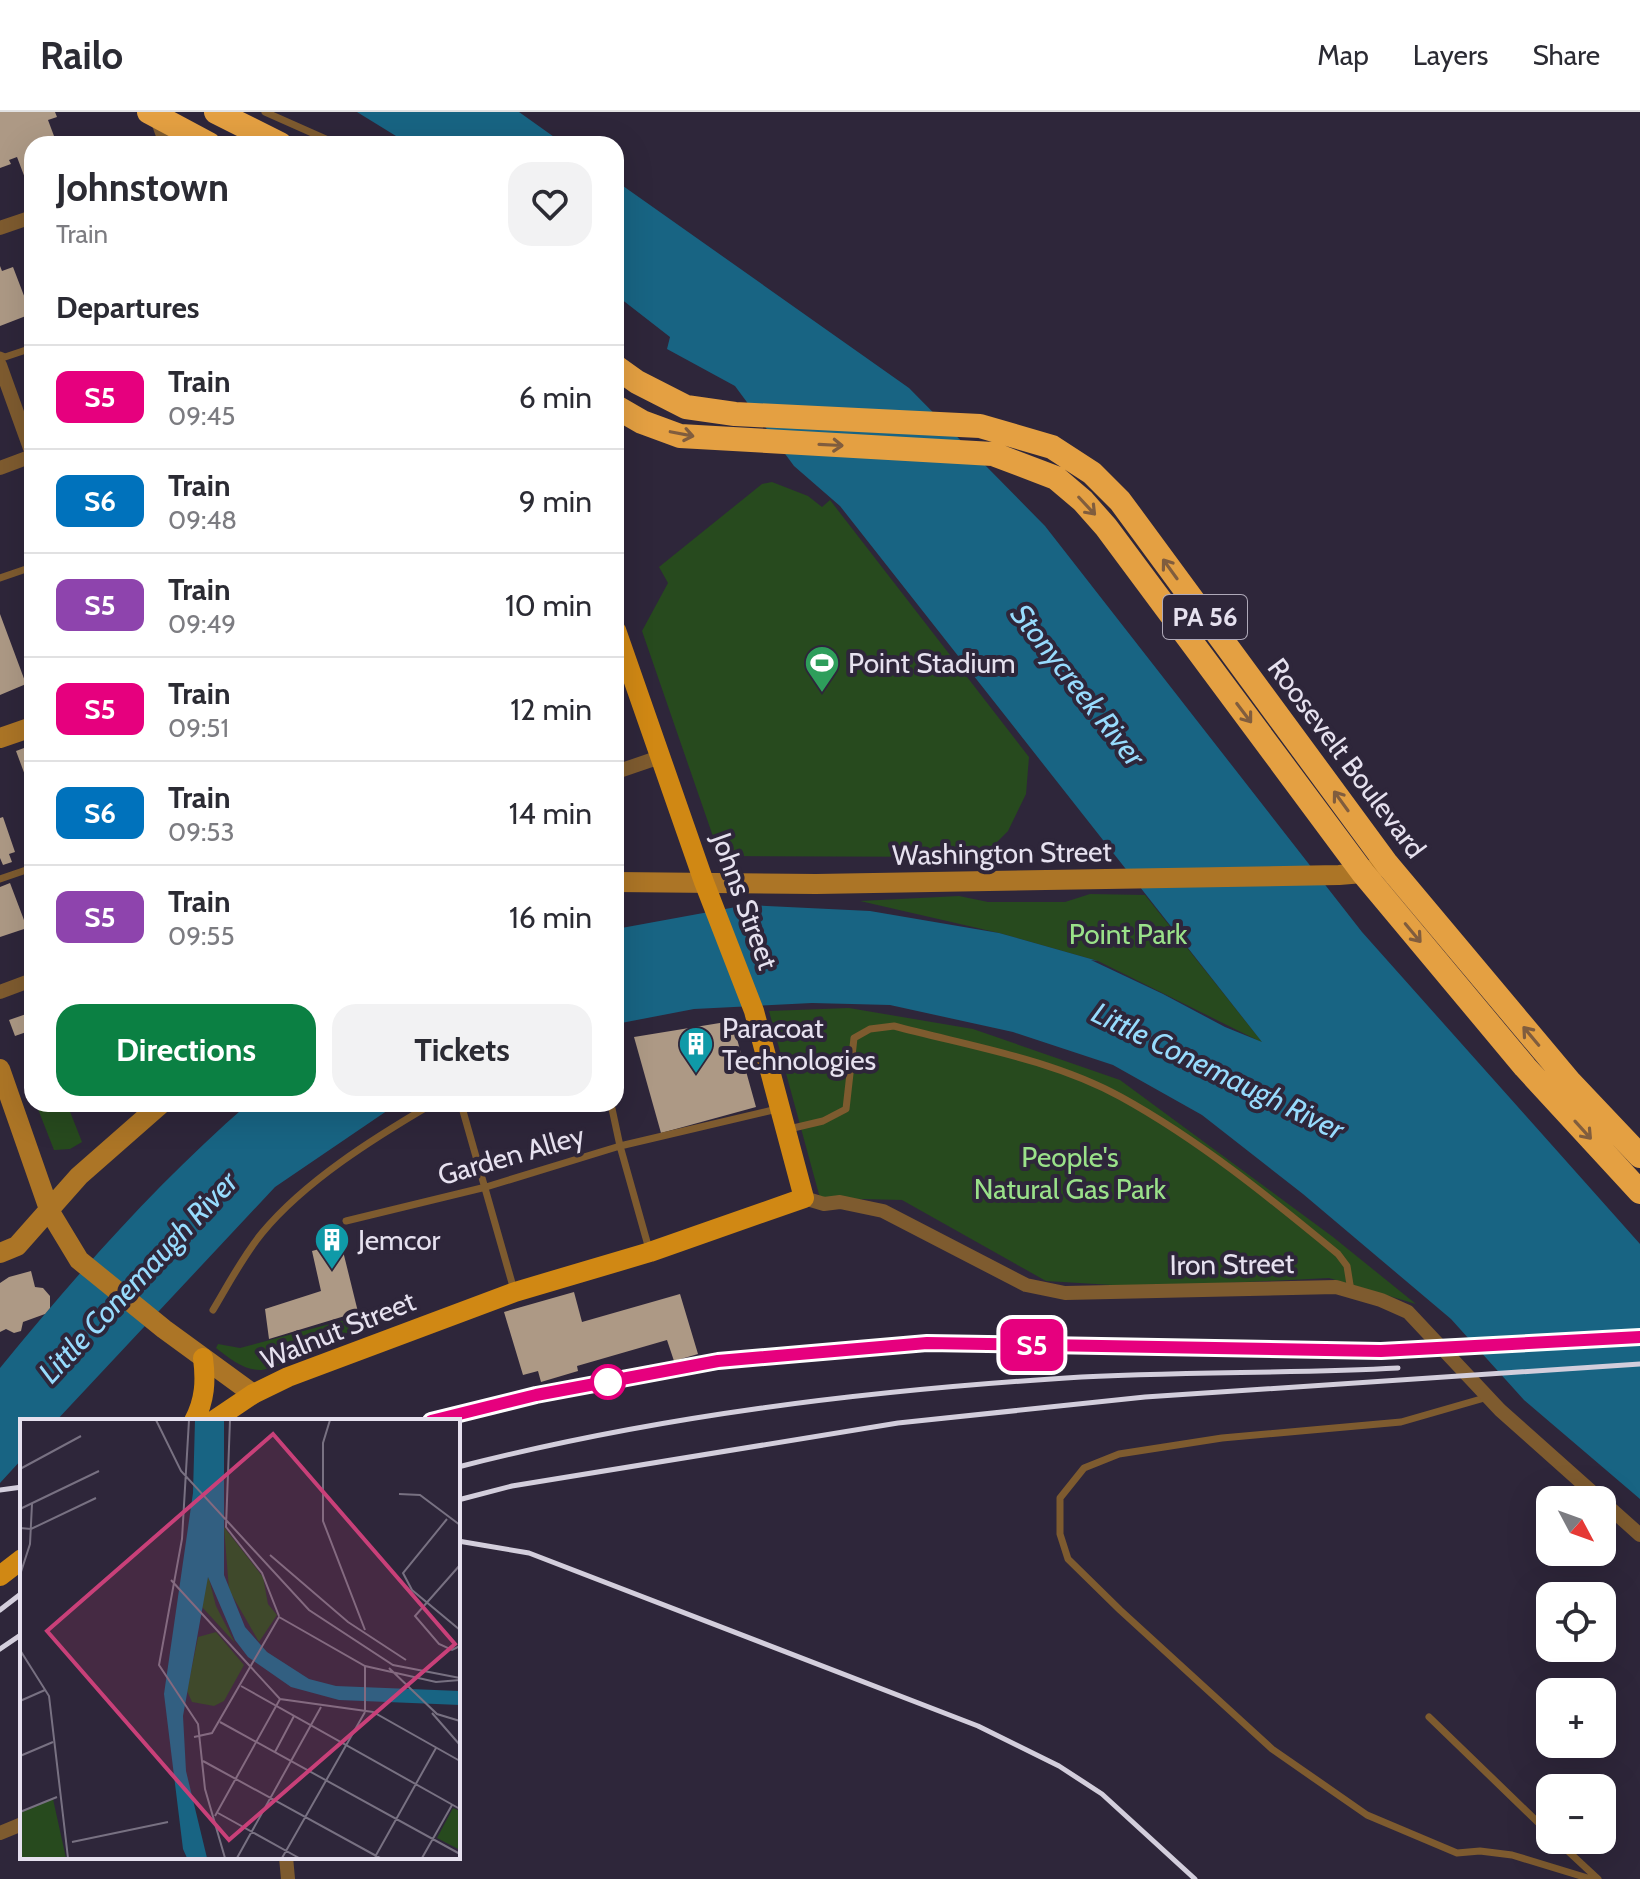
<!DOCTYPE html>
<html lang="en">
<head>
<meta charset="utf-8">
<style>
  :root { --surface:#fff; --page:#f2f2f3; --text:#2b2b33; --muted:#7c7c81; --line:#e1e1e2; --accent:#0b8043 }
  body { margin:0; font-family:Cabin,sans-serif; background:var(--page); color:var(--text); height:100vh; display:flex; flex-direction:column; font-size:30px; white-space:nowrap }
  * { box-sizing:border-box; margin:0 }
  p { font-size:26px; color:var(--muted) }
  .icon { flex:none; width:44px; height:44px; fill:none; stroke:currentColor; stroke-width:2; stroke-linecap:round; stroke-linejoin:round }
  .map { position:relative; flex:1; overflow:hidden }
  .panel { position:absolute; left:24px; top:24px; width:600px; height:976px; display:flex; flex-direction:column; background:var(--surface); border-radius:24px; box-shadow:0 8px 32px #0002 }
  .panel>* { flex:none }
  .badge { padding:0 16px; border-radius:12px; font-size:28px; line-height:52px }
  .needle { width:52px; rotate:131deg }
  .controls { position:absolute; left:1536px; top:1374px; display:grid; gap:16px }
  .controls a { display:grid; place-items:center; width:80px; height:80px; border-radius:16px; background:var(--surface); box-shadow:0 8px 32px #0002; font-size:40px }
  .map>.badge { position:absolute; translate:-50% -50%; box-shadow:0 0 0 4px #fff }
  h2 { padding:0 32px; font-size:30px; line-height:72px }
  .round { display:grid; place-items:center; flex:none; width:84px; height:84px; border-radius:24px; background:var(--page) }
  .summary { display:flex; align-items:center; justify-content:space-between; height:136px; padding:0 32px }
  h1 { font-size:38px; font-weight:700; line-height:60px }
  .button { display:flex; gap:16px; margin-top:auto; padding:16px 32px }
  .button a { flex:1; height:92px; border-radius:24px; background:var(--accent); color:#fff; font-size:32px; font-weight:700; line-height:92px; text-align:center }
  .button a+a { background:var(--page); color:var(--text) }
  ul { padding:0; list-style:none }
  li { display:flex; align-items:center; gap:24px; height:104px; padding:0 32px; border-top:2px solid var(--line) }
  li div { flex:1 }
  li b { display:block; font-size:30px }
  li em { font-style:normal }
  li .badge { min-width:88px; font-weight:700; text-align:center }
  header { display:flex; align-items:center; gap:48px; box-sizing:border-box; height:112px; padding:0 40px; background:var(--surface); border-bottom:2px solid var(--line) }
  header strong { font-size:38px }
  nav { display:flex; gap:44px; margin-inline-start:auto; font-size:28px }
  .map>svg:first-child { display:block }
  .green { fill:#274a1e }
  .water { fill:#186483 }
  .building { fill:#ad9985 }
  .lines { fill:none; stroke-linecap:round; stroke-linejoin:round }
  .lane { stroke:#7e5b2f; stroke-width:7 }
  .street { stroke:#7e5b2f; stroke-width:14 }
  .secondary { stroke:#ac7526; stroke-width:20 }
  .primary { stroke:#d08814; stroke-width:20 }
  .highway { stroke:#e4a042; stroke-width:24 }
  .rail { stroke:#d3cedc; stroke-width:5 }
  .oneway { stroke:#805d3e }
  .line-casing { stroke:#fff; stroke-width:18 }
  .line { stroke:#e6007e; stroke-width:12 }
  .stop-dot { fill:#fff; stroke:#e6007e; stroke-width:4 }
  .labels { text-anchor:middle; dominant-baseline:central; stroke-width:8; stroke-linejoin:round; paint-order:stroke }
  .shield { fill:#2e263a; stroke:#afa9b9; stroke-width:2 }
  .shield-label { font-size:26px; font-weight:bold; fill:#e6e1ef }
  .poi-label { font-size:28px; fill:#e6e1ef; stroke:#2e263a; text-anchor:start }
  .street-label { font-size:28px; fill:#e6e1ef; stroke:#2e263a }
  .park-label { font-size:28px; fill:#9ae189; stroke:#2e263a }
  .water-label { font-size:30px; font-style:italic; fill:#97dbfd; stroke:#2e263a }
  .inset-road { fill:none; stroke:#787182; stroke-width:2 }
  .view { fill:#c94079; fill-opacity:0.15; stroke:#c94079; stroke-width:4 }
  .inset-edge { fill:none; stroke:#e6e1ef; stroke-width:4 }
</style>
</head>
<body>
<header>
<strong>Railo</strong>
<nav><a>Map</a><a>Layers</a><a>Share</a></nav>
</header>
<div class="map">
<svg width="1640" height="1767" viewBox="0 0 1640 1767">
  <rect width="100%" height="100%" fill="#2e263a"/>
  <path class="green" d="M772,370L808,384L822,395L830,388L1029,645L1026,682L1008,719L982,745L725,744L717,736L642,519L668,471L659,455L762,372Z
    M1090,782L1145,783L1263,931L1098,849L999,821L860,789L959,784L988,790H1065Z
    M849,896L973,917L1120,968L1333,1125L1416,1192L1329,1166L1145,1175L1046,1169L902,1088L820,1086L769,899Z
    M36,992H67L82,1030L70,1037L54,1038Z
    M367,1202L368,1210C346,1221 280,1258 260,1258C243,1258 229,1246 216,1236L218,1232L240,1236Z"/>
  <path class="water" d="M357,0H519L564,32H409Z
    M616,69L909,276L1045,414L1362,820L1640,1132V1387L1524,1288L1451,1207L1303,1082L1202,1003L1113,953L1013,920L890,893L812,891L694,897L616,912V817L747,793L870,799L999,821L1098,849L1091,848L1163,882L1225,915L1262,930L840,394L794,354L735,274L667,237L670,225L616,183Z
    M248,992H397L275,1075L56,1309H22V1347L0,1371V1256C76,1163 157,1071 248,992Z"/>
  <path class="building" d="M0,0H55L57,5L48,8L57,32H32V72L28,74L17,45L9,48L11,52L0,56Z
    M0,154L2,159L13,155L31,202L0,214Z
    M0,502L26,572L0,583Z
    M32,633V682L16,639Z
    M3,705L15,740L9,742L12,750L3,753L0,746V706Z
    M10,771L27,816L0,825V775Z
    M32,900V918L15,924L9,908Z
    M732,909L756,995L661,1021L634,925Z
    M341,1131L358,1200L269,1227L265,1197L321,1179L312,1139Z
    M31,1159L35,1175L43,1176L50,1184V1196L45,1202L23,1210L21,1219L14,1221L6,1217L0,1220V1171L9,1165Z
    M574,1180L582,1210L680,1182L698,1242L674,1249L667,1228L577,1254L578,1259L541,1270L538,1259L523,1263L504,1200Z"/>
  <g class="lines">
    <path class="lane" d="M265,0L337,32
      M0,243L5,245L32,236
      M0,466L32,455
      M0,767L32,756
      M461,992L514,1178
      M611,992L620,1034L649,1137
      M789,1017L823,1009L846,997L854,926L870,917L894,914C969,934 1052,947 1121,985C1199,1028 1269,1085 1338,1142L1347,1154L1351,1179
      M346,1109L486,1075L620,1034L777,997
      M213,1198C228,1173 243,1144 262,1121C305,1069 374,1026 432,992
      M1488,1285L1401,1310L1222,1326L1119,1342L1084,1356L1060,1386V1422L1068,1447L1120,1498L1272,1637L1367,1703L1457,1741L1480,1739L1512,1743L1591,1767
      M1429,1605L1550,1722
      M1556,1728L1598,1767"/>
    <path class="street" d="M156,4L166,32
      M0,116L32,105
      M0,253L32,342
      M0,356L32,344
      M616,660L660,645
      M0,880L32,868
      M804,1086L824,1092L840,1090L883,1099L1026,1173L1065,1181L1336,1175L1381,1188L1408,1200L1500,1298L1601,1388
      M1602,1389L1640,1423
      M0,1721L22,1712
      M286,1745L288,1767"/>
    <path class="secondary" d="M0,626L32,615
      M616,770L816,772L1339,763L1363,761L1376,756
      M0,957L50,1100L79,1148L164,1217L253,1282
      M0,1141L17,1134L79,1064L161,992"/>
    <path class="primary" d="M194,1309C205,1288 206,1269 203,1246
      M213,1309L253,1282L288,1265L515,1180L650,1140L804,1086L754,899L704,770L616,518
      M0,1464L22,1447"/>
    <path class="highway" d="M149,0L209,32
      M216,0L280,32
      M616,255L637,270L686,295L735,302L980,314L1052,335L1092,361L1120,389L1387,752L1569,969L1640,1044
      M616,295L642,310L680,324L993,342L1056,366L1083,389L1106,415L1363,761L1525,955L1640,1080"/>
    <path class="rail" d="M430,1309L536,1283L718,1249L927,1231L1381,1239L1640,1225
      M458,1355C657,1304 862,1279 1066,1266C1177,1259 1288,1262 1398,1256
      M0,1378L22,1375
      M458,1388L512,1374L898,1311L1145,1285L1640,1252
      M458,1429L529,1441L978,1614L1059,1654L1102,1682L1195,1767
      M0,1498L22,1481
      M0,1537L22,1522"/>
  </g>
  <defs><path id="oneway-shaft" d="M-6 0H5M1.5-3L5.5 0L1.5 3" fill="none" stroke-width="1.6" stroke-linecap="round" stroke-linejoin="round" transform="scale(2)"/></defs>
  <g class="oneway">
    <use href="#oneway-shaft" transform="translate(682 322) rotate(11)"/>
    <use href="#oneway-shaft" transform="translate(831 333) rotate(3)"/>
    <use href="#oneway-shaft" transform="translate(1087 394) rotate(47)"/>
    <use href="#oneway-shaft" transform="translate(1170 457) rotate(-126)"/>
    <use href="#oneway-shaft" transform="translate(1244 601) rotate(53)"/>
    <use href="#oneway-shaft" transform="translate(1341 689) rotate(-126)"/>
    <use href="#oneway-shaft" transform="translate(1413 821) rotate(50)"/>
    <use href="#oneway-shaft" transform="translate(1531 924) rotate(-130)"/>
    <use href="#oneway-shaft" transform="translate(1583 1018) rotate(48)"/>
  </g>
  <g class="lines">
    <defs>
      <path id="line" d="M431,1309L536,1283L718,1249L927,1231L1381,1239L1640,1225"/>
    </defs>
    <use href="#line" class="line-casing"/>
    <use href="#line" class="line"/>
  </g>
  <defs>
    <symbol id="stadium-pin" viewBox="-11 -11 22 30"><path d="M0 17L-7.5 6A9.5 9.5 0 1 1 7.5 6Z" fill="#2e9e5b" stroke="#2e263a"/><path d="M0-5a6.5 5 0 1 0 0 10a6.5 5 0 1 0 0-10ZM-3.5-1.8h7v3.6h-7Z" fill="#fff"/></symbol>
    <symbol id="building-pin" viewBox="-11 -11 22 30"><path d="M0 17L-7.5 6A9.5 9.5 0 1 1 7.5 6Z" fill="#0f9aa8" stroke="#2e263a"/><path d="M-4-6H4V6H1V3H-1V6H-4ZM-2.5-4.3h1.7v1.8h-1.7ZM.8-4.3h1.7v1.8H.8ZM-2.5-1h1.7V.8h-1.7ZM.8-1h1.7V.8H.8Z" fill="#fff"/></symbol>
  </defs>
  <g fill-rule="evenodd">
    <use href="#stadium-pin" x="802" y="531" width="40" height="54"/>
    <use href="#building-pin" x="676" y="912" width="40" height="54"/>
    <use href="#building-pin" x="312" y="1108" width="40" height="54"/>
  </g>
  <circle class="stop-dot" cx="608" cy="1270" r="16"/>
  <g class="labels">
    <rect class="shield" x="1163" y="483" width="84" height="44" rx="6"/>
    <g class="shield-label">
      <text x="1205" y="505">PA 56</text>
    </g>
    <g class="poi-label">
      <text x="848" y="551">Point Stadium</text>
      <text x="722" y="916">Paracoat<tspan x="722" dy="32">Technologies</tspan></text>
      <text x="358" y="1128">Jemcor</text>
    </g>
    <g class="street-label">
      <text transform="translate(1347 646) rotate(53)">Roosevelt Boulevard</text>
      <text transform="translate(1002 741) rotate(-1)">Washington Street</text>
      <text transform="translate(745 789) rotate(70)">Johns Street</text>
      <text transform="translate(511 1043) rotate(-16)">Garden Alley</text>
      <text transform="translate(1232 1152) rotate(-1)">Iron Street</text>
      <text transform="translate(338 1218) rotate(-22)">Walnut Street</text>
    </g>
    <g class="park-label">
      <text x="1128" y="822">Point Park</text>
      <text x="1070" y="1045">People's<tspan x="1070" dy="32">Natural Gas Park</tspan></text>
    </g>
    <g class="water-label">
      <text transform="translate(1078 573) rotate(52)">Stonycreek River</text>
      <text transform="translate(1218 959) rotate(26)">Little Conemaugh River</text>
      <text transform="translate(138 1165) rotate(-47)">Little Conemaugh River</text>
    </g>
  </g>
  <g transform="translate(20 1307)">
    <rect width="440" height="440" fill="#2e263a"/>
    <path d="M204,108L243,158L248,185L257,196L239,223L209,171ZM188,156L196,187L215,224L182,188ZM196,213L224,246L204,282L194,287L172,283L167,272L178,218ZM33,380L46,439H0V394ZM433,389L440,392V431L417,419Z" fill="#274a1e"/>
    <path d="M175,1H204V156L225,208L247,233L289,260L316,267L440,272V286L319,281L271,268L228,238L215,221L188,158L163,297L166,352L187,439H167L163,430L144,275L173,74Z" fill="#186483"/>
    <path class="inset-road" d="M136,1L161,52L289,191L373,246L440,259M169,1L162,120L139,246L178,305L185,370L205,439M210,1L206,108L242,154L259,197M310,1L303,24V102L345,211M0,50L61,17M379,75L400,76L440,106M0,90L79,52M427,100L383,154L392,171L440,211M0,109L11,110L76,79M250,136L328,203L386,241M440,146L395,197L419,225L432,231L440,227M0,156L10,125L12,85M151,161L260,280L353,293L440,342M0,231L29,277L48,439M369,249L417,295L440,302M221,267L440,390M0,282L25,271M345,293V247M412,294L440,326M200,303L440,435M174,318L192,314L259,198L345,247L416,263L440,261M255,333L274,297M0,337L33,323M183,342L360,439M0,393L37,378M198,394L279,439M195,397L260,280M52,423L148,403M355,438L416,329M217,439L301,288M262,439L345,293M402,439L432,386"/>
    <path class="view" d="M253,15L435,225L209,421L27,212Z"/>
    <rect width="440" height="440" class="inset-edge"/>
  </g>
</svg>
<div class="controls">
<a><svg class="needle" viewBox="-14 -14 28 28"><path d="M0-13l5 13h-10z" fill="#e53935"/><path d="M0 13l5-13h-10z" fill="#7c7c81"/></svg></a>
<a><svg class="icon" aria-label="locate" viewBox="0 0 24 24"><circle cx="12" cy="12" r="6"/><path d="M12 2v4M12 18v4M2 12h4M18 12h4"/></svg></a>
<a>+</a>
<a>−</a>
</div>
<b class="badge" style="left:1032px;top:1233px;background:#e6007e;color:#fff">S5</b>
<section class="panel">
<div class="summary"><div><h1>Johnstown</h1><p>Train</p></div><a class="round"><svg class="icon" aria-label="heart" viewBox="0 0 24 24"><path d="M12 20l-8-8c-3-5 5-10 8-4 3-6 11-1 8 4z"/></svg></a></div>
<h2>Departures</h2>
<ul>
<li><span class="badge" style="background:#e6007e;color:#fff">S5</span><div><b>Train</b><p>09:45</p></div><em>6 min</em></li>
<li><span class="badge" style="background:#0072bc;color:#fff">S6</span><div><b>Train</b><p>09:48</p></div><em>9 min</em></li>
<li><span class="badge" style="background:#8e44ad;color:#fff">S5</span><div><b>Train</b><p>09:49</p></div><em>10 min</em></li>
<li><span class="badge" style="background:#e6007e;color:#fff">S5</span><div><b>Train</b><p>09:51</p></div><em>12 min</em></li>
<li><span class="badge" style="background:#0072bc;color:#fff">S6</span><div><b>Train</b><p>09:53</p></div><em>14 min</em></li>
<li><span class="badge" style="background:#8e44ad;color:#fff">S5</span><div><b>Train</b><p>09:55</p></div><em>16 min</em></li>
</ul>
<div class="button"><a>Directions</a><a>Tickets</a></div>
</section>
</div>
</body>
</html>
